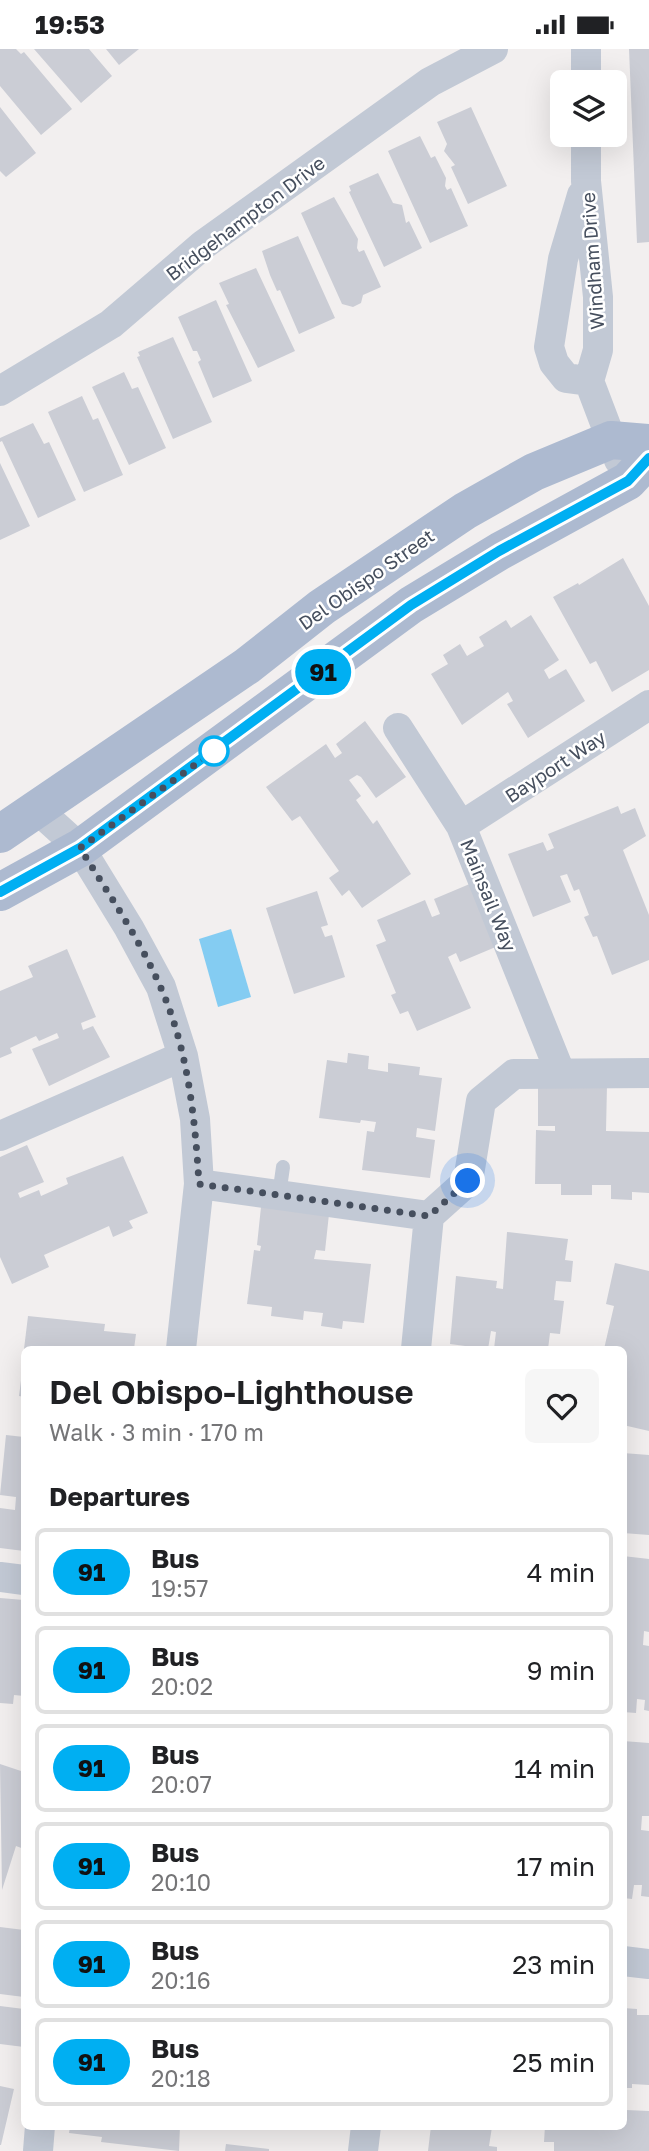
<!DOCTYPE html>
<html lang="en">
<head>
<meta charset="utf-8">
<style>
  :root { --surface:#fff; --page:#f6f6f6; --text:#202124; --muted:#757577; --line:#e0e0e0 }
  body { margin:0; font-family:"Golos Text",sans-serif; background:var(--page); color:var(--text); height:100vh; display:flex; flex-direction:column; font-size:26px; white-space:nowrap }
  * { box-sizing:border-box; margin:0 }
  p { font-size:23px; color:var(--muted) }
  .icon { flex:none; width:38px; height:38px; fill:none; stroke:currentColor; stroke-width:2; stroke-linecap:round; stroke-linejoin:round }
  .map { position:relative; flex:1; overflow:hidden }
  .panel { position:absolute; left:21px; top:1297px; width:606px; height:784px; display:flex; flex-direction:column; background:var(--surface); border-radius:10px; box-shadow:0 7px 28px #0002 }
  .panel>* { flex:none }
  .badge { padding:0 14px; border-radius:23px; font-size:24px; line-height:46px }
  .buttons { position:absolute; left:550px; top:21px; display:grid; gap:14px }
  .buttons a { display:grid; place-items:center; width:77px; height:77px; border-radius:10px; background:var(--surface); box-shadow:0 7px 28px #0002; font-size:35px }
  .you { position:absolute; width:35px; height:35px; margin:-18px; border:5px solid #fff; border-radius:50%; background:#1a73e8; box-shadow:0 0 0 10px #1a73e833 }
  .map>.badge { position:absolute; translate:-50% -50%; box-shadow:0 0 0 4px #fff }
  h2 { padding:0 28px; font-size:26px; line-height:63px }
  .round { display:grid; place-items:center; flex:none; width:74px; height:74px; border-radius:10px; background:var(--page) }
  .summary { display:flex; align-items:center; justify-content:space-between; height:119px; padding:0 28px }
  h1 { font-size:33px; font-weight:600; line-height:52px }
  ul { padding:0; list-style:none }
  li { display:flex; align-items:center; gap:21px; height:88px; margin:0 14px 10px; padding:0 14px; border:4px solid var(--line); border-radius:10px }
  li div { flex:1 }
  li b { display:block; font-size:26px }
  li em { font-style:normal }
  li .badge { min-width:77px; font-weight:700; text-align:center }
  .status { display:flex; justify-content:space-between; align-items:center; height:49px; padding:0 35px; background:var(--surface); direction:ltr }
  .status svg { height:19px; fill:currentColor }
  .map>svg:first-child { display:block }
  .water { fill:#84ccf2 }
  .building { fill:#cbcdd5 }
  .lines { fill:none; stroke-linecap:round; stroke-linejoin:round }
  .lane { stroke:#c2c9d5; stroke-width:14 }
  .street { stroke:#c2c9d5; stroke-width:30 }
  .primary { stroke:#adbad0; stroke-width:38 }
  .line-casing { stroke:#fff; stroke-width:16 }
  .line { stroke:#00aff2; stroke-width:10 }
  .walk { stroke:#464f5e; stroke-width:7; stroke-dasharray:0 12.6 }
  .stop-dot { fill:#fff; stroke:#00aff2; stroke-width:3.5 }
  .labels { text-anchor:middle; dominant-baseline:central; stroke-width:5; stroke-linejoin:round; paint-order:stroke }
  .street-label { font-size:19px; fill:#464f5e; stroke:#fff }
</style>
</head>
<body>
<div class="status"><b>19:53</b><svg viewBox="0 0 49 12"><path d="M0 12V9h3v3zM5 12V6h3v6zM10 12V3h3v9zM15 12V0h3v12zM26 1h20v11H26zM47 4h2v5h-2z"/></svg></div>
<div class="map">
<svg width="649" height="2102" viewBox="0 0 649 2102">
  <rect width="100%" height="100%" fill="#f2efef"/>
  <path class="water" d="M231,880L251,948L218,958L199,890Z"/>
  <path class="building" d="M0,0H16L21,5L24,3L72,60L41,86L0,37Z
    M34,0H89L112,27L81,54Z
    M106,0H139L119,16Z
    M629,0H649V193L637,194Z
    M0,58L36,104L6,128L0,122Z
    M471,58L507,137L468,155L451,118L455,116L444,102L447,95L437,73Z
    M420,87L431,109L435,107L446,129L445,137L447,141L451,139L468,177L430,194L388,102Z
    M378,124L393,154L402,156L406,174L409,172L422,199L384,218L349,143L351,142L349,137Z
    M334,148L358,190L357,199L359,203L364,201L381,238L363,246L361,254L353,258L342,255L301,164Z
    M298,187L335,269L299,285L280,241L277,242L270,226L262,202Z
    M256,219L295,302L258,319L226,256L229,255L219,234Z
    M216,251L252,332L213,349L198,313L201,311L197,302H193L178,268Z
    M173,288L212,373L173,390L137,308L140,307L138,303Z
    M124,323L132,340L138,338L166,399L129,416L92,338Z
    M82,347L93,371L98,369L123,426L84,443L48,363Z
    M33,374L44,395L49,393L76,451L38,469L2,392L0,393V389Z
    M0,414L30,477L0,491Z
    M623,509L649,557V621L612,643L596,612L590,615L553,548L578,534L579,536Z
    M531,566L559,611L544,621L549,630L566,620L585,652L528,689L507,655L513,652L508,643L462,676L431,625L448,615L443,606L460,595L467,607L484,597L479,588L506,571L511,579Z
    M365,672L406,728L376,749L361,728L357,726L349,731L361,747L356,751L373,775L377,771L411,825L362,859L349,841L342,847L329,829L339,822L300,767L292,772L266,738L326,695L335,709L342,704L336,695Z
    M618,757L621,765L635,759L646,787L623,801L649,866V911L612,926L597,887L593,888L584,868L589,866L579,840L574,842L567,825L560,827L571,853L533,868L508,805L543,793L547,802L554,799L548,785Z
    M472,834L498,897L460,913L456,904L448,908L471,959L417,982L408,962L400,965L391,946L396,944L376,896L386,892L377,871L425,851L432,868L440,865L434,850Z
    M317,842L328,876L321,878L325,888L332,886L345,928L294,945L266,859Z
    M67,900L96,968L81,974L83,981L93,977L110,1008L49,1037L32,1000L59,989L57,984L39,992L36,987L10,999L12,1004L0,1009V942L33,928L28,917Z
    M348,1004L369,1007L368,1020L388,1023V1014L420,1018L419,1026L442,1029L435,1082L417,1079L416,1088L435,1091L430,1129L362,1121L367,1082L374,1083L376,1073L361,1071L360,1074L319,1069L327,1011L347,1014Z
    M538,1036H607L606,1082L649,1083V1144L632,1143V1151L611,1150V1136H592V1146H561V1135H535L536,1081L555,1082V1077H538Z
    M27,1096L44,1133L18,1144L20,1149L39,1141L41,1147L68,1135L66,1129L123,1107L148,1164L129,1172L133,1179L113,1188L109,1177L44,1206L49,1218L12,1235L0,1208V1108Z
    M261,1158L329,1165L325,1202L316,1201L314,1210L371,1215L364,1274L343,1272L342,1280L321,1277L323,1264L304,1262L303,1271L271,1267L272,1258L247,1255L254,1201L260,1202L261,1197L257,1196Z
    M507,1183L568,1190L565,1211L573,1212L571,1233L556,1232L554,1251L564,1252L560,1285L550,1284L548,1300H494L496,1283L491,1282L488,1300L450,1295L456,1227L497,1232L496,1239L503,1240Z
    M615,1214L649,1222V1382L623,1376V1300H604L614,1257L606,1255Z
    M28,1267L105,1275L104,1282L136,1285L134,1300H24Z
    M23,1316H24V1348L19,1347Z
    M6,1386L24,1388V1502L0,1499V1459L15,1461L16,1448L0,1446Z
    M623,1404L649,1406V1486L623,1484Z
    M623,1507L649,1510V1583L644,1582L643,1596L649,1597V1662L644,1661L645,1651L637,1650L636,1664L623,1663Z
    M0,1549L24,1551V1647L14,1646L13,1655L0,1654Z
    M623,1692L649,1694V1767H642L641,1781L649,1782V1848L641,1847L642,1836H634L632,1850L623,1849Z
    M0,1715L24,1723V1800L16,1797L2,1841Z
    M0,1878L24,1881V1948L0,1945Z
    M0,1957L24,1960V1998L0,1995Z
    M623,1959L637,1960V1966H649V2036L632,2035V2039H623Z
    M0,2037L14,2040L1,2096H0Z
    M626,2061L649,2062V2102H554V2093H544L545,2077H623Z
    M70,2077H180L179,2102L101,2093L102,2088L69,2084Z
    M431,2077L492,2078L489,2097L497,2098V2102H428Z
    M226,2095L269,2100V2102H225Z"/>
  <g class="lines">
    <path class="lane" d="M279,1146L283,1118"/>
    <path class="street" d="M586,0V33
      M586,86V132L598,248V301L589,332L619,411
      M582,146L563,210L549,298L554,314L566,329L589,332
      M0,342L111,275L203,196L430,33L493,0
      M398,679L461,777L560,1023
      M38,761L80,799L129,879L161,938L183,1007L195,1070L199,1135L181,1300
      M461,777L649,656
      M0,1087L183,1007
      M199,1135L429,1167
      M416,1300L429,1167L468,1132L481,1052L514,1025L649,1024
      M0,1528L24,1531
      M623,1912L649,1915
      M38,2102L40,2077
      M363,2102L366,2077"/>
    <path class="primary" d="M0,785L247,617L322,558L465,462L534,423L611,391L649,394
      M0,843L80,799L411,556L500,502L628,432L649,409"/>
  </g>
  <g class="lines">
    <defs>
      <path id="line" d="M0,843L80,799L411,556L499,502L628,432L649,409"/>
    </defs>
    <use href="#line" class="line-casing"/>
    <use href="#line" class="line"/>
    <path class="walk" d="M214,702L80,799C108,844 139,889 160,937C188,999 195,1069 199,1135L429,1167L468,1132"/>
  </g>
  <circle class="stop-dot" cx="214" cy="702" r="14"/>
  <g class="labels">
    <g class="street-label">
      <text transform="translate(245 169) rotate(-37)">Bridgehampton Drive</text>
      <text transform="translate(592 212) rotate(-94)">Windham Drive</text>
      <text transform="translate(366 530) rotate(-35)">Del Obispo Street</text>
      <text transform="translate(555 717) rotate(-33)">Bayport Way</text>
      <text transform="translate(489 846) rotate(68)">Mainsail Way</text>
    </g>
  </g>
</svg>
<div class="buttons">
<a><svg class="icon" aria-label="layers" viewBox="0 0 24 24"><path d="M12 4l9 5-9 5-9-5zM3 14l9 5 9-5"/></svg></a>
</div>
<div class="you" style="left:468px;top:1132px"></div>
<b class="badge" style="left:323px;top:623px;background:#00aff2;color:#111">91</b>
<section class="panel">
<div class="summary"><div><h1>Del Obispo-Lighthouse</h1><p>Walk · 3 min · 170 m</p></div><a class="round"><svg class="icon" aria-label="heart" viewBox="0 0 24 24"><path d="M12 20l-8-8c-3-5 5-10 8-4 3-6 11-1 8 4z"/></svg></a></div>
<h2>Departures</h2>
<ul>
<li><span class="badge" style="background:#00aff2;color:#111">91</span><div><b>Bus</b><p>19:57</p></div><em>4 min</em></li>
<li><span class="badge" style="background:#00aff2;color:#111">91</span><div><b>Bus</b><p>20:02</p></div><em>9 min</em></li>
<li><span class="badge" style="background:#00aff2;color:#111">91</span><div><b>Bus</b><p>20:07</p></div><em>14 min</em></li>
<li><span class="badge" style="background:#00aff2;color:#111">91</span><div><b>Bus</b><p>20:10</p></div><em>17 min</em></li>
<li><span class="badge" style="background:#00aff2;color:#111">91</span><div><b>Bus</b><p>20:16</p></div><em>23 min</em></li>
<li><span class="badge" style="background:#00aff2;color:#111">91</span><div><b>Bus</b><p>20:18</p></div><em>25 min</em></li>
</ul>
</section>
</div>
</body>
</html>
